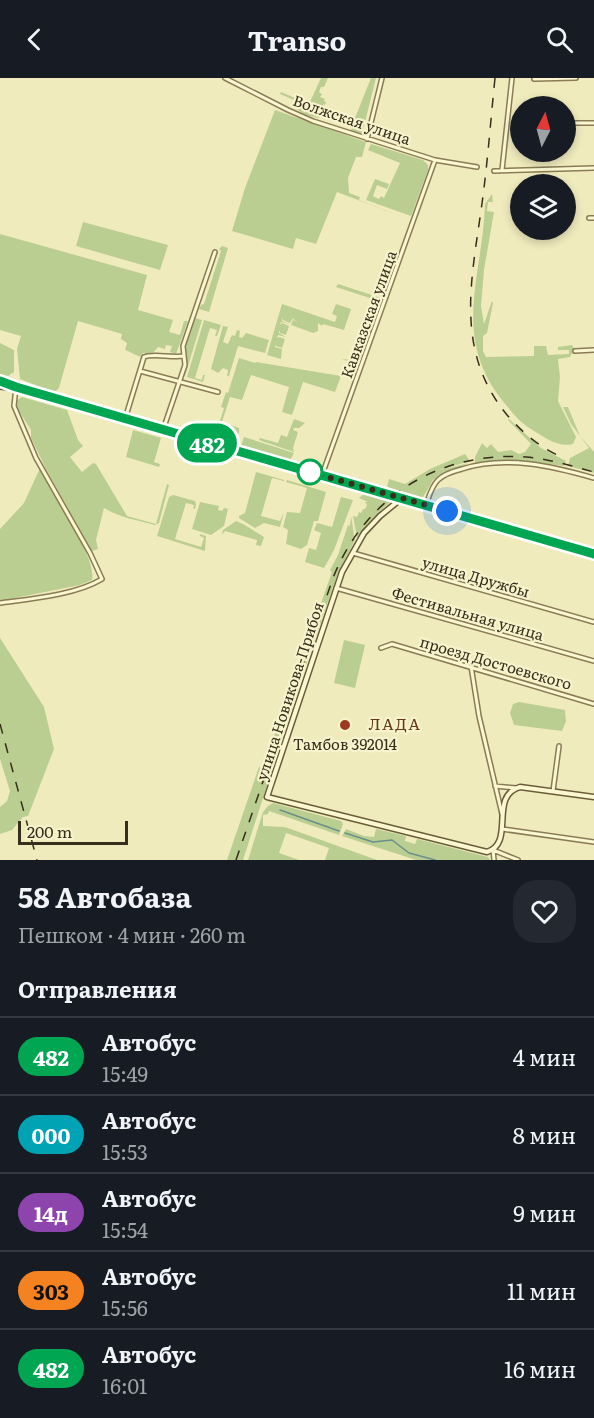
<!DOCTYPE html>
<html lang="ru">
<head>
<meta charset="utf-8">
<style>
  :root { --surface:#171b24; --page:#242831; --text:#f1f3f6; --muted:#9ea1a6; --line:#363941 }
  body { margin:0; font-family:Literata,serif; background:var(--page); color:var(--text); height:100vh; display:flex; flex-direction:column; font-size:22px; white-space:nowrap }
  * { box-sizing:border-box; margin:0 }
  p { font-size:20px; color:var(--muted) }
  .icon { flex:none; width:33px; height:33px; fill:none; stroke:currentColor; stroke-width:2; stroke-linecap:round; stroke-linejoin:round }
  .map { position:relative; height:782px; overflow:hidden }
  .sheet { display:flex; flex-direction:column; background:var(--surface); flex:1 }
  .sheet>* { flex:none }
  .badge { padding:0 12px; border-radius:20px; font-size:21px; line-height:39px }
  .needle { width:39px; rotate:6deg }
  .tools { position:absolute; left:510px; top:18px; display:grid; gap:12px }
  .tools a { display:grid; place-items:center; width:66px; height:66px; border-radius:50%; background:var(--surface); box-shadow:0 3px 9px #0003; font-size:30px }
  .scale { position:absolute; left:18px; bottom:15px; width:110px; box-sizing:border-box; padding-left:6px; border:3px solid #372e1b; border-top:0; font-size:16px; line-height:21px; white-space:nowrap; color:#372e1b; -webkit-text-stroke:4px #f7f4cd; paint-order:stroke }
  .you { position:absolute; width:30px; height:30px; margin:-15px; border:4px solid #fff; border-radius:50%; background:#1a73e8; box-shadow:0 0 0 9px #1a73e833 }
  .map>.badge { position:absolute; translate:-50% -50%; box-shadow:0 0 0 3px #fff }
  h2 { padding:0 18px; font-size:22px; line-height:54px }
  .round { display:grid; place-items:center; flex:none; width:63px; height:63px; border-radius:24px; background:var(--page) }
  .head { display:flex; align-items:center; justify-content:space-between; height:102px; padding:0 18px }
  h1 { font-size:28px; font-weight:700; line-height:45px }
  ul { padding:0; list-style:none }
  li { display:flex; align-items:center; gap:18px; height:78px; padding:0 18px; border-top:2px solid var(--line) }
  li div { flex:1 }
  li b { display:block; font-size:22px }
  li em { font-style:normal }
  li .badge { min-width:66px; font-weight:700; text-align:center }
  header { display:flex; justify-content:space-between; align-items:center; height:78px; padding:0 18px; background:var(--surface); font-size:27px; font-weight:700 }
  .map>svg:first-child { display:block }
  .green { fill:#bbce91 }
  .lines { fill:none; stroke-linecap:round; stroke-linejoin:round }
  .stream { stroke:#688f8d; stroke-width:1.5 }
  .street-casing { stroke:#897b55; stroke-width:6 }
  .secondary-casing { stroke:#6a5c39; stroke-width:7 }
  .primary-casing { stroke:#56482a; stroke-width:8 }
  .street { stroke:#fbf7d1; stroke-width:3 }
  .secondary { stroke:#fbf7d1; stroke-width:4 }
  .primary { stroke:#f6eb92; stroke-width:4.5 }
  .rail { stroke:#372e1b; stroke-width:1.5; stroke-dasharray:10 10; stroke-linecap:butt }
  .line-casing { stroke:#fff; stroke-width:14 }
  .line { stroke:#00a651; stroke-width:9 }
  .walk { stroke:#372e1b; stroke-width:6; stroke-dasharray:0 10.8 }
  .stop-dot { fill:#fff; stroke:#00a651; stroke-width:3 }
  .poi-dot { fill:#9b3a22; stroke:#f7f4cd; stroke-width:2 }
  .labels { text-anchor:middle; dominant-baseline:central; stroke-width:4.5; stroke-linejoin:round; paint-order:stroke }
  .street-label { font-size:15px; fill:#372e1b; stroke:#f7f4cd }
  .poi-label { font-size:15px; fill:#372e1b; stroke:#f7f4cd }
  .neighbourhood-label { font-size:16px; letter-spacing:1.5px; fill:#663818; stroke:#f7f4cd }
</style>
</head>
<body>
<header><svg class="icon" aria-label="back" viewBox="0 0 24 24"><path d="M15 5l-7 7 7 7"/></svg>Transo<svg class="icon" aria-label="search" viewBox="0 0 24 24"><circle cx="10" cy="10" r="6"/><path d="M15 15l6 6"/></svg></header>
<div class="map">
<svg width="594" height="782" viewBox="0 0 594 782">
  <rect width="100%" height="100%" fill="#f0ebbd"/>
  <path class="green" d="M321,0H328L324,9H321L319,14L322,16L320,19L325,21L324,23L326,24L325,27L323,26L324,28L319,40L306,37L293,29L294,22L280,16L281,14L309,26Z
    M371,0H376L362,56L359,58L350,55L354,43L348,40L349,38L355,40Z
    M275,32L366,64L362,79H356L348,100L349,115L360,119L359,122L405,140L337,114L316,166L296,160L293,171L232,153L245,110Z
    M371,66L423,82L428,87V92L411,138L366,122L375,101L389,106L387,111L377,107L373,118L379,121L381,118L384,120L400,85L368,72Z
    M492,116L493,124H488L487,133L494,134L484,192L481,228L484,246L492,223L493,225L487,255L483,258V273L486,279L534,278V268H546L548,277L569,276V272H558V269L572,267L574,271L570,279L558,281L560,299L558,323L576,359L573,366C558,370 544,359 531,351C519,344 511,333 502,322C451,258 483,197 485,126Z
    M83,144L168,167L160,192L76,168Z
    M0,156L147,197L138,232L173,242L169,254L180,257L184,243H188L176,276L170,274L172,268L166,267L165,271L158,269L152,276L143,275L142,279C136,278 131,274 125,272L127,265L121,261L122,256L78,243L59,310L56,313H51L20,301L17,271L21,258L0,252Z
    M222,168L228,170L209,234L199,231L201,227L204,226L221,173L219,171Z
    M338,206L381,220L359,287L342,281L352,282L373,221L336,209Z
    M282,226L335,244L337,238L332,236L336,226L351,231L344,252L323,246L322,248L318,245V253L313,255L291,247L293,242L297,243L293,241L294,239L290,245L283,242V239L282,243L290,246L281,244L280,247L282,245L289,248L286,257L280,255L279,252V255L286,259L278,257L277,260L279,259L285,261L282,270L276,268V266L275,269L282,271L281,281L267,277Z
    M195,240L202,242L185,298H183C188,279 181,256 195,240Z
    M204,242L221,247L217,258H215L217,252L210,250L195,300L202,302L203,297H205L203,304L187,299Z
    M223,248L228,249L223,264L228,266L232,257L235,258L237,252L240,253L239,259L242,260L246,255L269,262L265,275L238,268L229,298H227L228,292L223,290L218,295L211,291Z
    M0,265L14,272V294L8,298L0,296Z
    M239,280L255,285L256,284L341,298L335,314L303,304L292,337L282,334L289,309L251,297L242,322L230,319L222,344L239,350V356L218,349L224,330L221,329L226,314L228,315Z
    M22,319L67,332L78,362L83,368L70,379L82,394L93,385L96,386L127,438L156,446L167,406L169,407L159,445L155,447C137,442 121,440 104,430L96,462L98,471L92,473L46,391L31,360V352L17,330L16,323Z
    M563,329H568L580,358L594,374V395L568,388L570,380L589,370L571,346Z
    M294,341L305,345L299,350H294L293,352L298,354L293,370L294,374L259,362L260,360L278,365L281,357L287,359Z
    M509,341L541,370L566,383L564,388L519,382L475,385V379L482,365L487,370L491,366L498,374L511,372L519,376L525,374L531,366L508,342Z
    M133,352L161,360L154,384L160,386L159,389L126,379Z
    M244,359L294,375L289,384L243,371L241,368Z
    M465,376L470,383L436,393L469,385L433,402L422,421L390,413L387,409L389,401L405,406L430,391Z
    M40,390C52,413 97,479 92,502L80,507L0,523V451L24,425Z
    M256,394L284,402V403L272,400L261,438L280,443L284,434L280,449L264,445L255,450L239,440V438L245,435Z
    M287,402L326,414L318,443H314L307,467L301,471L286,466L288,452L283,449L287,434L300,435L307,410L286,404Z
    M366,414L387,420L390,424L373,440L357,460L353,438L357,439L359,434L361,435L363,431H365L367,427L365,424H368L359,420Z
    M173,417L195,423L196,426L195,431L193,430L194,427L186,425L175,461L201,469L204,460L200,458V456L206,458L205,473L157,458L169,419Z
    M341,419L353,422L334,472L324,490L305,484L309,470L316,472L321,455L314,452L317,445L332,449Z
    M200,424L219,428L218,432L222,433L224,430L228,431L224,448L211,457L192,451Z
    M351,438L355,462L338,495L276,673L272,674L269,672L332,494L330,492L338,477L348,447L350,448Z
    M236,443L243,446L264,459L261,468L256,467L257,462L225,453L222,457L223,452Z
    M0,560L44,629L54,671L28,738L23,739L12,752L0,756V729L7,723L10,713L0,681Z
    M344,562L365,567L355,610L334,605Z
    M519,624L565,632L566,643L562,653L514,647L510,635L513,626Z
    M269,679L274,681L275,683L243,782H227L259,689L262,690L266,682L264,681Z
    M273,725L341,743L343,746L339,757L269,733L268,736L263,737V748L285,749L377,782H325L329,770L286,755L279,775L299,782H248L263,734L268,728Z
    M346,751L364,758L374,759L376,751L406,758L405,763L415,766L417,761L488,779L490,782H416L342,758Z"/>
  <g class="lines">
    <path class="stream" d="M280,732L339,753
      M345,755L373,764L392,762L409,775L435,782"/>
    <defs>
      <path id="street" d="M225,0L288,32L313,43L435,82L477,89
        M534,1L576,0
        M566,45H594
        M367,61L382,0
        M502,92L512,0
        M494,93L594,90
        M589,140H594
        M575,273L594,272
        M140,293L218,314
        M125,341L144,279C153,275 171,280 184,278
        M163,352L185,287L183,268L215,174
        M322,397L435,82
        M426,427C429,419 431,409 438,402C444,396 454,393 462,391C505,377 552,388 594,400
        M353,475L594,544
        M336,510L594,583
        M0,525C30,521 76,517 102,501L90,475L36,380L14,328L16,309
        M381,570L392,566L594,626
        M471,588L479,638L502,736
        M495,708L516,710
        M553,713L559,668
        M502,751L594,764
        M494,782L493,772L518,782"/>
      <path id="secondary" d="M402,420L380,438L364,455L342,494L267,719L487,774C516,765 488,718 520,709L594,719"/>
      <path id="primary" d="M0,303L16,309L594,476
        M0,308L10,309"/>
    </defs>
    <use href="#street" class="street-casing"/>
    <use href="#secondary" class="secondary-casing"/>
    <use href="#primary" class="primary-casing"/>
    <use href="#street" class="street"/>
    <use href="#secondary" class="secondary"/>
    <use href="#primary" class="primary"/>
    <path class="rail" d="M495,0C491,39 488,79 483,118C473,196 452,270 507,337C523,355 542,372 565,380
      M0,646L37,782
      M236,782L333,500C365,419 439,373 526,379C549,381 572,388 594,394"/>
  </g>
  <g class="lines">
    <defs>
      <path id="line" d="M0,303L16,309L594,476"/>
    </defs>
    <use href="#line" class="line-casing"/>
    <use href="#line" class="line"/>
    <path class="walk" d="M310,394L447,433"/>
  </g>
  <circle class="stop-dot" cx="310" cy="394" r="12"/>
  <circle class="poi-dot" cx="345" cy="647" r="6"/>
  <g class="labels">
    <g class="street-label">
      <text transform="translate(352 41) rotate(19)">Волжская улица</text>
      <text transform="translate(368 236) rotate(-70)">Кавказская улица</text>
      <text transform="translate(476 498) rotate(16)">улица Дружбы</text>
      <text transform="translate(468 535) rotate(16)">Фестивальная улица</text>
      <text transform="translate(496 584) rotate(16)">проезд Достоевского</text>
      <text transform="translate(289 613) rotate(-72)">улица Новикова-Прибоя</text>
    </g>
    <g class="poi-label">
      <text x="345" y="665">Тамбов 392014</text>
    </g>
    <g class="neighbourhood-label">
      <text x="395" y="645">ЛАДА</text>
    </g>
  </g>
</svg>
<div class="tools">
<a><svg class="needle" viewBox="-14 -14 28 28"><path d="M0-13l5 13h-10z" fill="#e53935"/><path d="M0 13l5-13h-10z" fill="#9ea1a6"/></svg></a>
<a><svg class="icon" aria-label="layers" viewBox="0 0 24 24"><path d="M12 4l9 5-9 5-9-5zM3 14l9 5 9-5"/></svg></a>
</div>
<div class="scale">200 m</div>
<div class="you" style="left:447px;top:433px"></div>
<b class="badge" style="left:207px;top:365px;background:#00a651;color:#fff">482</b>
</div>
<section class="sheet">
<div class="head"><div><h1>58 Автобаза</h1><p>Пешком · 4 мин · 260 m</p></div><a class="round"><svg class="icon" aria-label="heart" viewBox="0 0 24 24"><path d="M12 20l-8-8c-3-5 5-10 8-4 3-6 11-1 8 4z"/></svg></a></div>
<h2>Отправления</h2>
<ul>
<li><span class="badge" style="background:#00a651;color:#fff">482</span><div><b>Автобус</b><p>15:49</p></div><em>4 мин</em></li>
<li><span class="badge" style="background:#00a3b4;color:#fff">000</span><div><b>Автобус</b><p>15:53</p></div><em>8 мин</em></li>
<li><span class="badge" style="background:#8e44ad;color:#fff">14д</span><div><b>Автобус</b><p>15:54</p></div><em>9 мин</em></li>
<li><span class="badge" style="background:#f58220;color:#111">303</span><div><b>Автобус</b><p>15:56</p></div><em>11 мин</em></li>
<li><span class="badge" style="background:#00a651;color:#fff">482</span><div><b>Автобус</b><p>16:01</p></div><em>16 мин</em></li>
</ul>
</section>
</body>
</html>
